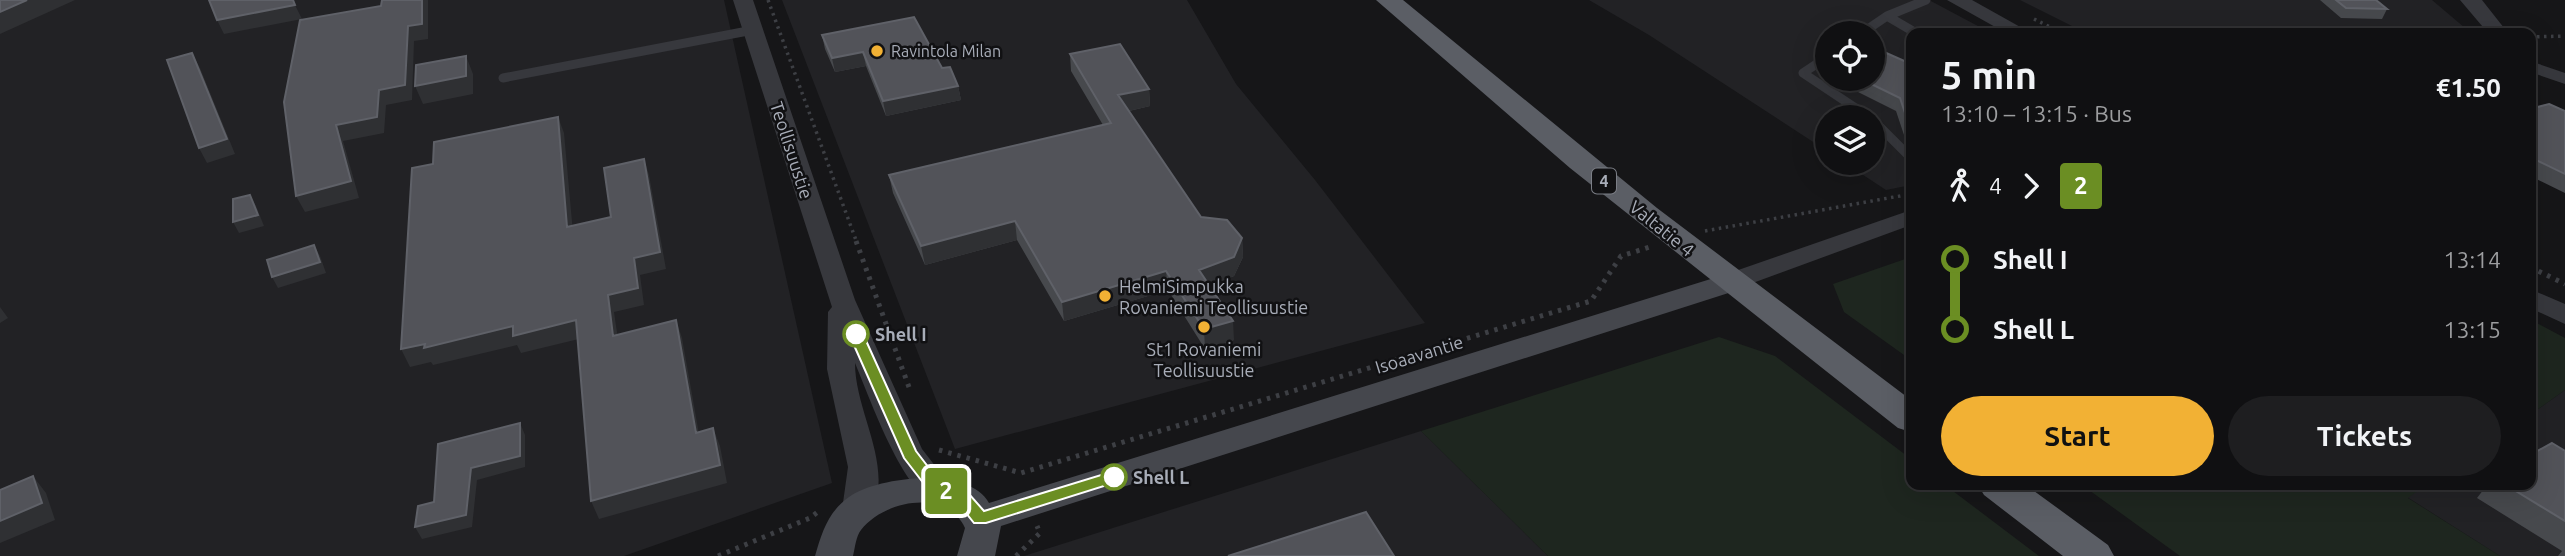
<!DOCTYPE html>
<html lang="en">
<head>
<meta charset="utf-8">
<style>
  :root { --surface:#101012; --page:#1e1e20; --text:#f1f3f6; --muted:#9c9d9f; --line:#303032; --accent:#f2b134 }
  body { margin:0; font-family:Ubuntu,sans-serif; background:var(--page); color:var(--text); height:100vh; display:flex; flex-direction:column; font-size:26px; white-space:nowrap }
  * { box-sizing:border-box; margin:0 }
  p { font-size:23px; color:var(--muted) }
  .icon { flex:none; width:38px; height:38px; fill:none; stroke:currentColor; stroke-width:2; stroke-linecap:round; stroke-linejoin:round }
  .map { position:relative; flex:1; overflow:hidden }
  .details { position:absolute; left:1906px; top:28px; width:630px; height:462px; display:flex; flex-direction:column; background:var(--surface); border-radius:14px; box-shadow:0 7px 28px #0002,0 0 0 2px var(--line) }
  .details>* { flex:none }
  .badge { padding:0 14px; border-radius:5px; font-size:24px; line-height:46px }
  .buttons { position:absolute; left:1815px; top:21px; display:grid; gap:14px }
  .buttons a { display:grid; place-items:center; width:70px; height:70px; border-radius:50%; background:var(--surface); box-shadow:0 7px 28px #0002,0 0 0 2px var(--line); font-size:35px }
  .map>.badge { position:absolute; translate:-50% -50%; box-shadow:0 0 0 4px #fff }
  .legs { display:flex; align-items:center; gap:10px; height:77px; padding:0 35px; font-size:23px }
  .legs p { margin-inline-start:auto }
  .overview { display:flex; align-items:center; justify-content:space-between; height:119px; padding:0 35px }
  h1 { font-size:38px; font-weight:700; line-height:52px }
  .button { display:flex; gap:14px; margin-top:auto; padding:14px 35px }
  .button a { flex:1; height:80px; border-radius:42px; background:var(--accent); color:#111; font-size:28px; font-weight:700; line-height:80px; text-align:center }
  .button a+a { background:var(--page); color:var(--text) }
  ul { padding:0 35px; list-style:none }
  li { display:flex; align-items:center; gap:24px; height:70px; font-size:26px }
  li i { display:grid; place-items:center; width:10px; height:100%; margin:0 9px; background:currentColor }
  li i::after { content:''; width:18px; height:18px; margin:-9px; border:5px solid; border-radius:50%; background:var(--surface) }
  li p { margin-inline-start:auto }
  li:first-child i { background:linear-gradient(#0000 50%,currentColor 0) }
  li:last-child i { background:linear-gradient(currentColor 50%,#0000 0) }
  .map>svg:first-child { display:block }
  .built { fill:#222225; fill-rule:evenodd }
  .green { fill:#1e261f }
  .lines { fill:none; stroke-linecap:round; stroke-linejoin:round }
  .path-far1 { stroke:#3d3f44; stroke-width:3.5; stroke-dasharray:2.5 4.5; stroke-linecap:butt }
  .path { stroke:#3d3f44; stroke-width:5; stroke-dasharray:3.5 6; stroke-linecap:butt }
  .service { stroke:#37383d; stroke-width:9 }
  .minor { fill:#37383d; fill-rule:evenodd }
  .tertiary { fill:#37383d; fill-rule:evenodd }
  .secondary { fill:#45474d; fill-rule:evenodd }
  .trunk { fill:#5b5e65; fill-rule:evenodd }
  .wall { fill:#47494d }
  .shaded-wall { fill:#2f3033 }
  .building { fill:#525359; stroke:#5f6168; stroke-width:2 }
  .line-1 { fill:#6b8e23; stroke:#fff; stroke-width:2 }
  .poi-dot { fill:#f2b134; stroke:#111113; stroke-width:2.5 }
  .stop-1-dot { fill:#fff; stroke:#6b8e23; stroke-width:3.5 }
  .labels { text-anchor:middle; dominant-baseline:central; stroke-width:5; stroke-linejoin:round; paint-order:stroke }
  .far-poi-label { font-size:16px; fill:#a8adb8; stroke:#111113; text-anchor:start }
  .shield { fill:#111113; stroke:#7b7e86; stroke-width:2 }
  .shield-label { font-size:16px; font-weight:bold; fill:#a8adb8 }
  .street-label { font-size:18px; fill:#a8adb8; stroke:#111113 }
  .poi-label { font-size:18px; fill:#a8adb8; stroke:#111113; text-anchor:start }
  .stop-label { font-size:18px; font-weight:bold; fill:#a8adb8; stroke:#111113; text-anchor:start }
</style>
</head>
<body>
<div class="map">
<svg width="2565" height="556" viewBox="0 0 2565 556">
  <rect width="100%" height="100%" fill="#161618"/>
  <path class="built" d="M0,0H724L832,483L624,556H0Z
    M782,0H1187L1236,84L1315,180L1425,323L955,449Z
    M1589,0H1929L1991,33H1911V185L1886,190L1845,163H1872V117H1827V151L1649,35ZM1827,33H1872V79H1827Z
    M2020,0H2432L2465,28L2447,33H2086Z
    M2565,390V556H2500L2407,497L2426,485H2530L2531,414Z
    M1421,431L1548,556H1024Z"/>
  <path class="green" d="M1911,257V360L1844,312L1833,284Z
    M2531,320L2565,338V390L2531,414Z
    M1719,337L1775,356L1911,459V485H1945L2039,556H1548L1421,431Z
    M2082,485H2426L2408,498L2500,556H2180Z"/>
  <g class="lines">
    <path class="path-far1" d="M768,0L857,243
      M2034,19L2062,33
      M2530,37L2565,36
      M1705,231L1911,194"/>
    <path class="path" d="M856,241L910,390
      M2530,267L2565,284
      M939,450L1021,473L1591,301L1621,256L1653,246
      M718,556L810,518L819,511
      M1016,556L1040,533L1037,526"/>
    <path class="service" d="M1887,16L1916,33
      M1862,33L1887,16L1926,0
      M1827,57L1803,73L1869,117
      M503,78L753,30
      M1872,119L1911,158"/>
    <path class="minor" d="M2530,61L2565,73V84L2530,72Z"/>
    <path class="tertiary" d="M733,0H753L855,300L922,449L953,489L948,497C941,499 934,502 927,497C899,481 868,394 855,363C855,414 897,469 869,518L858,522L847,518L842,510L848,467L827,369L828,312L832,307Z
      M1947,0H1972L2031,33H2006Z
      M2460,0H2482L2508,33H2488Z
      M1911,210V225L1739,288H1721L1717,282L1721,276Z
      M2530,289L2565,304V324L2530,308Z"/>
    <path class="secondary" d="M1730,273L1741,275L1745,282L1741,289L1001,526L995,556H957L965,528C947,488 884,500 861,530C856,536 855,548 853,556H815C822,532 828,512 849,497C878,476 969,466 989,503Z"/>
    <path class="trunk" d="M1376,0H1403L1657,208L1911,400V432L1898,428L1570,168Z
      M1978,485H2026L2108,545L2114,556H2063L1984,495Z"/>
  </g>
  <path class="wall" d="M2320,0H2376L2387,9L2382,19L2341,18Z
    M822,35L942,68L958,86L961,100L886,116L866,66L835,72L825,49Z
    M1070,54L1149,89L1150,106L1129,111L1201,217L1242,238L1243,257L1234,276L1210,286L1234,340L1205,349L1168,290L1064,321L1017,240L925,265L893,193L889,175L1103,125L1071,71Z
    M1911,64V144H1907L1896,111L1832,79H1872Z
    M2530,109L2565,111V193L2530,176Z
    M2565,451V556H2558L2562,551L2477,498L2487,485H2530Z"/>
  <path class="shaded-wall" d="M27,0H75L0,34V12Z
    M422,0H428V39L414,41L412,100L386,105L384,133L343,141L359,198L305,212L296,196L336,125L379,90L408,26Z
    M295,5L302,19L224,34L217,20Z
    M863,52L866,66L835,72L832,58Z
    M192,53L200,68L235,154L207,163L199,148Z
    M466,56L473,74V94L423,104L415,86Z
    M958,86L961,100L886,116L883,101Z
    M1149,89L1150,106L1120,113L1118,95Z
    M558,117L564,133L574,244L567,227Z
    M644,159L649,175L666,269L640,275L644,305L614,312L620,353L613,336L608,295L634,258Z
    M250,195L256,206L264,226L239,233L233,222Z
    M1015,221L1017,240L925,265L921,246Z
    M1242,238L1243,257L1234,276L1200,289L1199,270Z
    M314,245L320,256L326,273L278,288L272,277Z
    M1166,271L1168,290L1064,321L1062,302Z
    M0,307L8,318L0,323Z
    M576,320L583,338L521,353L517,345L433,365L431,362L410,367L401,349L425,344L513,326Z
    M676,320L682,338L702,451L696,433Z
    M1233,321L1234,340L1205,349L1204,329Z
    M520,423L525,435V467L477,480L472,527L422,539L415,527L471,468Z
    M713,428L720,446L727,483L599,519L591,501Z
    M33,476L46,493L55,520L0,543V521Z"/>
  <path class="building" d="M0,0H27L0,12Z
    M209,0H293L295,5L217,20Z
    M382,0H422V24L408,26L405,85L379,90L377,117L336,125L351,181L296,196L284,102L300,20L381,6Z
    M2336,0H2376L2387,9L2346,8Z
    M914,17L942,68L950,67L958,86L883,101L863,52L832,58L822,35Z
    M1120,44L1149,89L1118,95L1201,217L1227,220L1242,238L1234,257L1199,270L1233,321L1204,329L1166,271L1062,302L1015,221L921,246L889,175L1111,123L1070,54Z
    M1875,48L1911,64V131L1900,98L1861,79H1872V49Z
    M192,53L227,139L199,148L167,60Z
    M466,56V76L415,86L416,65Z
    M2549,104L2565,111V174L2530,157V109Z
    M558,117L567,227L611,217L604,168L644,159L660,252L634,258L638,288L608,295L613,336L676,320L696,433L713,428L720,465L591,501L576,320L513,336V326L424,348L425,344L401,349L412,168L433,164L434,142Z
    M250,195L258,215L233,222V199Z
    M314,245L320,262L272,277L267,260Z
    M520,423V456L471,468L466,515L415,527L418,506L434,502L438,444Z
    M2552,443L2565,451V521L2506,485H2530V455Z
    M33,476L42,503L0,521V490Z
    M1366,512L1394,556H1228Z"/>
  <path class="line-1" d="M856,329L863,334L916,451L942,485L970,495L984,511L1114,471L1122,477L1120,481L986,523H974L958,503L931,493L904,458L849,334Z"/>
  <g class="poi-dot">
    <circle cx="877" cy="51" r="7"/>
    <circle cx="1105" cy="296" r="7"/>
    <circle cx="1204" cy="327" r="7"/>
  </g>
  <g class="stop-1-dot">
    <circle cx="856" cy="334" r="12"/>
    <circle cx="1114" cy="477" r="12"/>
  </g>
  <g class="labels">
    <g class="far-poi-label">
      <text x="891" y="51">Ravintola Milan</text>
    </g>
    <rect class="shield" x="1592" y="168.5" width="24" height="25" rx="5"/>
    <g class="shield-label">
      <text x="1604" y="181">4</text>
    </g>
    <g class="street-label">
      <text transform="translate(792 150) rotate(72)">Teollisuustie</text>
      <text transform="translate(1662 228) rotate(39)">Valtatie 4</text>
      <text transform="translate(1419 354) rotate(-17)">Isoaavantie</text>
    </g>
    <g class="poi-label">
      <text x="1119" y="286">HelmiSimpukka<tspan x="1119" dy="21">Rovaniemi Teollisuustie</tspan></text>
      <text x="1204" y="349" text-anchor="middle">St1 Rovaniemi<tspan x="1204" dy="21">Teollisuustie</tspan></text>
    </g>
    <g class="stop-label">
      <text x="875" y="334">Shell I</text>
      <text x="1133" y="477">Shell L</text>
    </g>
  </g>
</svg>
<div class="buttons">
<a><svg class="icon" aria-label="locate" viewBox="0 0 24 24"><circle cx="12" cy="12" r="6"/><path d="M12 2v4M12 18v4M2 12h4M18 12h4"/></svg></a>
<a><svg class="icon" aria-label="layers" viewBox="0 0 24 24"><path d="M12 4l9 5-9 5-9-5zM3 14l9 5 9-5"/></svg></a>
</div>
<b class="badge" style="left:946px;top:491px;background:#6b8e23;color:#fff">2</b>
<section class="details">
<div class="overview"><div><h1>5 min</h1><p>13:10 – 13:15 · Bus</p></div><b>€1.50</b></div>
<div class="legs"><svg class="icon" aria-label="walk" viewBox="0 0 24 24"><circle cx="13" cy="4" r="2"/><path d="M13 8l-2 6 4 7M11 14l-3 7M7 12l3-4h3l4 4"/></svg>4<svg class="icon" aria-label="forward" viewBox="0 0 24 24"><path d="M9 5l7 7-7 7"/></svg><b class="badge" style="background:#6b8e23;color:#fff">2</b></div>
<ul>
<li><i style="color:#6b8e23"></i><b>Shell I</b><p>13:14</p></li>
<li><i style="color:#6b8e23"></i><b>Shell L</b><p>13:15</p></li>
</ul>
<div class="button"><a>Start</a><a>Tickets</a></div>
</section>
</div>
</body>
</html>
